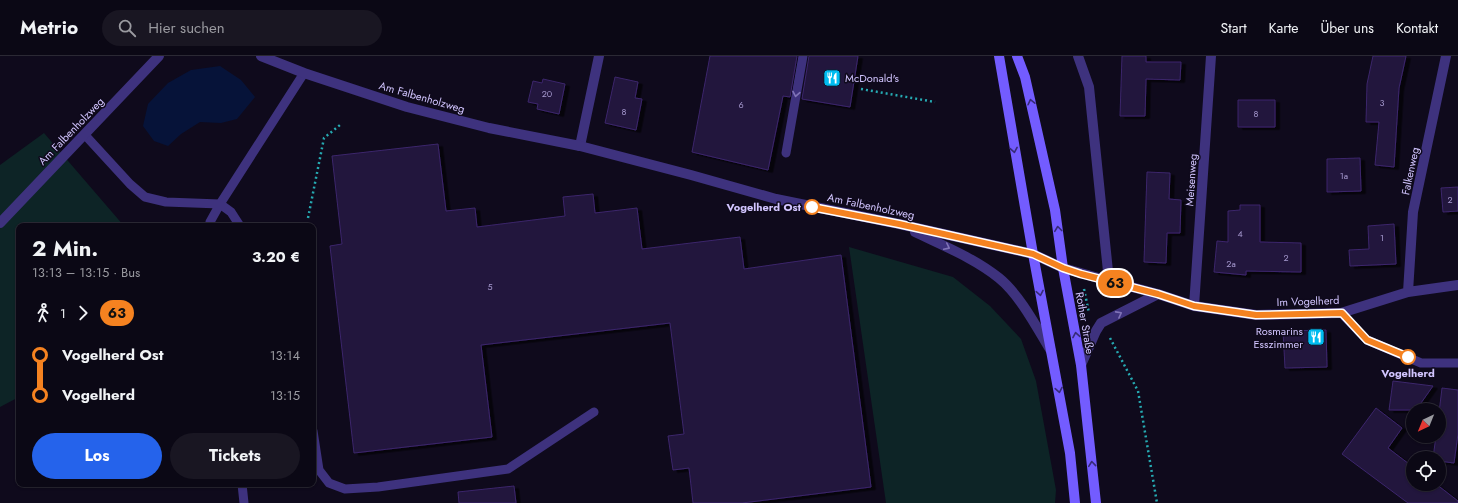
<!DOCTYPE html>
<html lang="de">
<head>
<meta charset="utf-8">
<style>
  :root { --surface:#0b0815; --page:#191622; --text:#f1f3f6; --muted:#9a9aa0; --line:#2b2934; --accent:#2563eb }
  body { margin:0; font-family:Jost,sans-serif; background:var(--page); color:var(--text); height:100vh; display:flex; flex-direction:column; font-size:15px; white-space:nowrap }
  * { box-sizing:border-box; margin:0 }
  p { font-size:13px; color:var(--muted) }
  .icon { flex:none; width:22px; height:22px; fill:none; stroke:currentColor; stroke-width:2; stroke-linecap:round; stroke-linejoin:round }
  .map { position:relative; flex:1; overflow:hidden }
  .sheet { position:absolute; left:16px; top:167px; width:300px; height:264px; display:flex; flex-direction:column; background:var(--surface); border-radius:8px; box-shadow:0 1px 3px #0004,0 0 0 1px var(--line) }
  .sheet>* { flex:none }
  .badge { padding:0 8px; border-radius:13px; font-size:14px; line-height:26px }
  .needle { width:26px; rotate:223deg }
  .tools { position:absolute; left:1406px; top:347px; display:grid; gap:8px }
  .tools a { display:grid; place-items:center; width:40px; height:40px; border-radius:50%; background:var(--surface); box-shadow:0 1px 3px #0004,0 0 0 1px var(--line); font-size:20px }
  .map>.badge { position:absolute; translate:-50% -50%; box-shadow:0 0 0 2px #fff }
  .legs { display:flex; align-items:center; gap:6px; height:44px; padding:0 16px; font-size:13px }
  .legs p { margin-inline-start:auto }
  .head { display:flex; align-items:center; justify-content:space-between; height:68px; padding:0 16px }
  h1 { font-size:22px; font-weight:700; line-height:30px }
  .primary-button { display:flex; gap:8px; margin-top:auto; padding:8px 16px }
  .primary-button a { flex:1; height:46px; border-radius:24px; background:var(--accent); color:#fff; font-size:16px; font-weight:700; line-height:46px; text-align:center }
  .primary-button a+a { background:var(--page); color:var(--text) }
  ul { padding:0 16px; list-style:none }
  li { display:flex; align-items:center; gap:14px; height:40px; font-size:15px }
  li i { display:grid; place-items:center; width:6px; height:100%; margin:0 5px; background:currentColor }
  li i::after { content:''; width:10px; height:10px; margin:-5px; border:3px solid; border-radius:50%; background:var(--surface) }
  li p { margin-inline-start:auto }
  li:first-child i { background:linear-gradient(#0000 50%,currentColor 0) }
  li:last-child i { background:linear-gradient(currentColor 50%,#0000 0) }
  header { display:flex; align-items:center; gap:24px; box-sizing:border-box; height:56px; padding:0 20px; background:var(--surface); border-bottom:1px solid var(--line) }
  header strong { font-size:19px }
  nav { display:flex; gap:22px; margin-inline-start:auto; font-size:14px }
  .search { width:280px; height:36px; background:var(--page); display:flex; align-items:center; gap:10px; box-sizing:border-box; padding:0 14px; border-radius:22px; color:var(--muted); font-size:15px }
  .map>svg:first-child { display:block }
  .green { fill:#0d2426 }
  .water { fill:#061339 }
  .building { fill:#22153e; stroke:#3c266b; filter:url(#shadow) }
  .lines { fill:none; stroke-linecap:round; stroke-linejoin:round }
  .path { stroke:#26aab2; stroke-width:2.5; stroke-dasharray:2 3; stroke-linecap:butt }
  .service { stroke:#3e327e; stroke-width:9 }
  .minor { stroke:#3e327e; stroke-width:10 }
  .tertiary { stroke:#3e327e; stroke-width:10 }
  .secondary { stroke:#735cff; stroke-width:10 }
  .oneway { stroke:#8174b8 }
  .oneway2 { stroke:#372b77 }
  .line-1-casing { stroke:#fff; stroke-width:9 }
  .line-1 { stroke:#f58220; stroke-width:6 }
  .stop-1-dot { fill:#fff; stroke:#f58220; stroke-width:2 }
  .labels { text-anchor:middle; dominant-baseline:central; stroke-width:3; stroke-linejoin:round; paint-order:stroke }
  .number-label { font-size:9px; fill:#a699cf }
  .poi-label { font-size:11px; fill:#d2c5ff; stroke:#0f0a1c; text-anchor:start }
  .street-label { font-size:11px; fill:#d2c5ff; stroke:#0f0a1c }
  .stop-label { font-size:11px; font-weight:bold; fill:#d2c5ff; stroke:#0f0a1c; text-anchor:end }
</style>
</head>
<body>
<header>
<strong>Metrio</strong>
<div class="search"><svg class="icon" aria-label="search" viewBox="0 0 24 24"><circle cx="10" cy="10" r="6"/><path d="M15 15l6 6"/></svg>Hier suchen</div>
<nav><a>Start</a><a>Karte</a><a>Über uns</a><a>Kontakt</a></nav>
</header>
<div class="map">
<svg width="1458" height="447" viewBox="0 0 1458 447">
  <defs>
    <filter id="shadow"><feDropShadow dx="4.5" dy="2.5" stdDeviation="0" flood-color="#0009"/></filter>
  </defs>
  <rect width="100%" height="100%" fill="#0f0a1c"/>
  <path class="green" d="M44,77L124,170H19V341L0,351V109Z
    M849,191L953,221L990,250L1021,283L1036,325L1056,434L1055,447H886Z"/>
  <path class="water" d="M220,10L241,24L255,41L237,63L221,67L200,66L181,78L168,90L154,85L143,70L148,48L168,27L191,14Z"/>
  <path class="building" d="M710,0H797L790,41L783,40L768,114L692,96Z
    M809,0H858L850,51L802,43Z
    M1122,0H1146V6H1181L1180,24L1146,23L1145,60H1120Z
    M1373,0H1406L1399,32L1394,111L1375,109L1379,66H1366L1367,28Z
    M615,21L638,26L635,42L642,43L636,74L605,67Z
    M543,23L565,28L559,58L537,53L538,48L528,46L533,25L542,27Z
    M1238,44H1275V71H1238Z
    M438,88L446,155L475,152L477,171L565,160L563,141L593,138L595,157L637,152L642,193L740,181L744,213L841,199L871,431L742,447H693L689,412L673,414L668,380L684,378L670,267L481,289L492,381L354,397L330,190L342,188L332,100Z
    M1360,102L1361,135L1327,136V103Z
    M1147,116L1170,117L1169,143L1181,144L1180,177H1167L1166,207L1144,206Z
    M1458,131V155L1443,156L1441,132Z
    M1240,149H1260V186L1301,187V216L1246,215V219L1214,216L1217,185L1228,186V155L1240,154Z
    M1394,168L1396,208L1350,210L1349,194L1369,193L1368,170Z
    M1326,274L1327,311L1285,312L1283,275Z
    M1393,325L1433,330L1416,354H1389Z
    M1442,332L1458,334V378L1454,407L1439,405V402H1433L1436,380H1439V357Z
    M1376,352L1402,372L1388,392L1413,411V428H1436L1458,445V447H1408L1342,398Z
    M514,430L516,447H459L458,436Z"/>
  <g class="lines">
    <path class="path" d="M861,33L935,46
      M308,162L324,82L340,69
      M1084,233L1089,257
      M1110,282L1138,335L1157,447"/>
    <path class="service" d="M85,79L130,128L145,141L166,146L220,148L231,156L240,170
      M786,97L803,0
      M211,170L210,166L220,148L304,17
      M1341,257L1367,284L1421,307H1458
      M313,375L319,414L329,427L345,433L378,431L508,413L594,356
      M242,428L244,447"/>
    <path class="minor" d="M1078,0L1089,31L1109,225
      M580,90L599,0
      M0,167L159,0
      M1063,212L1109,225L1158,238L1194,250L1256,259L1341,257L1408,236L1458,229
      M1408,236L1413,156L1446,0
      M1194,250L1211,0
      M1081,309L1096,275L1101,267L1158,238"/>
    <path class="tertiary" d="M261,0L304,17L407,51L489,72L580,90L691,119L776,143L899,168L1033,198L1063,212
      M915,176C944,190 974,202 999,222C1020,239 1037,272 1051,295"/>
    <path class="secondary" d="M999,0L1033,198L1070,397L1075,447
      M1017,0L1025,21L1055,154L1063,212L1081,309L1096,447"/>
  </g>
  <defs><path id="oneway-chevron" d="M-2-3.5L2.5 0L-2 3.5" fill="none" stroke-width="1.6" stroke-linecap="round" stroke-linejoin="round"/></defs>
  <g class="oneway">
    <use href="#oneway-chevron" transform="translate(796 38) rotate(100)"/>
    <use href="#oneway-chevron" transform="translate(947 191) rotate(26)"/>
    <use href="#oneway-chevron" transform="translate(1119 258) rotate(-28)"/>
  </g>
  <g class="oneway2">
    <use href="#oneway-chevron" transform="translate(1031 46) rotate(-103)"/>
    <use href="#oneway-chevron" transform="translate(1014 94) rotate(80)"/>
    <use href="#oneway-chevron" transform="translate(1058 173) rotate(-97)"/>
    <use href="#oneway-chevron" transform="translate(1040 237) rotate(79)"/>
    <use href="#oneway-chevron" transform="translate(1076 279) rotate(-100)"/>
    <use href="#oneway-chevron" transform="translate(1059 334) rotate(80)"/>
    <use href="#oneway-chevron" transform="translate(1092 408) rotate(-96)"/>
  </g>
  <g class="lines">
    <defs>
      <path id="line-1" d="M812,151L899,168L1033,198L1063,212L1081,218L1158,238L1194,250L1256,259L1342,257L1367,284L1408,301"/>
    </defs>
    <use href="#line-1" class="line-1-casing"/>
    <use href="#line-1" class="line-1"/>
  </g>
  <defs>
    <symbol id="restaurant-square" viewBox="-11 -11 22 22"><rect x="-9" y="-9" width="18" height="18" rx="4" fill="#00bcf0" stroke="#0f0a1c"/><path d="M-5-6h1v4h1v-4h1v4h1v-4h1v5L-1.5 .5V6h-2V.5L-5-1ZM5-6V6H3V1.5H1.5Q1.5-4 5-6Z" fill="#fff"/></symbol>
  </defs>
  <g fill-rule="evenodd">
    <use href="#restaurant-square" x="822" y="12" width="20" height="20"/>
    <use href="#restaurant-square" x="1306" y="271" width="20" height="20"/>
  </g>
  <g class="stop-1-dot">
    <circle cx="812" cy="151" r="7"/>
    <circle cx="1408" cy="301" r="7"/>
  </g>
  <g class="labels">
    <g class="number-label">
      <text x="547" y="37">20</text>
      <text x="1382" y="46">3</text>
      <text x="741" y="48">6</text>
      <text x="624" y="55">8</text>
      <text x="1256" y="57">8</text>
      <text x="1344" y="119">1a</text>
      <text x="1450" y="143">2</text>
      <text x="1240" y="177">4</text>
      <text x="1382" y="181">1</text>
      <text x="1286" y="201">2</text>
      <text x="1231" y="207">2a</text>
      <text x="490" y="230">5</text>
    </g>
    <g class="poi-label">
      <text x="845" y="22">McDonald's</text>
      <text x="1303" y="275" text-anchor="end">Rosmarins<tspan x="1303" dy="13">Esszimmer</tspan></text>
    </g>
    <g class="street-label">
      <text transform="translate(422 41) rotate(16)">Am Falbenholzweg</text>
      <text transform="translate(71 75) rotate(-46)">Am Falbenholzweg</text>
      <text transform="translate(1410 115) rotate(-78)">Falkenweg</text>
      <text transform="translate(1191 124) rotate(-86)">Meisenweg</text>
      <text transform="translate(871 150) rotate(12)">Am Falbenholzweg</text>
      <text transform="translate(1308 245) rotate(-2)">Im Vogelherd</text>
      <text transform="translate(1085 267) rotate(80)">Rother Straße</text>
    </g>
    <g class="stop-label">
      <text x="801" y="151">Vogelherd Ost</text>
      <text x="1408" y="317" text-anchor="middle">Vogelherd</text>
    </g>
  </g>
</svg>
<div class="tools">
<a><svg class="needle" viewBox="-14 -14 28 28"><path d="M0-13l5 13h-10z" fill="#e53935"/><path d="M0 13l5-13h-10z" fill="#9a9aa0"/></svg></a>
<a><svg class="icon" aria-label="locate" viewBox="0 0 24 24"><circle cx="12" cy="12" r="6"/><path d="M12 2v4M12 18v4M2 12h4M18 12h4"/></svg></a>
</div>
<b class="badge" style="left:1115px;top:227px;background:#f58220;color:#111">63</b>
<section class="sheet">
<div class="head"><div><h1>2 Min.</h1><p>13:13 – 13:15 · Bus</p></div><b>3.20 €</b></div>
<div class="legs"><svg class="icon" aria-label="walk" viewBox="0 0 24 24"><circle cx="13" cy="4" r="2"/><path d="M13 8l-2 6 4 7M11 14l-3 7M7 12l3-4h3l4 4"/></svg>1<svg class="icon" aria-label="forward" viewBox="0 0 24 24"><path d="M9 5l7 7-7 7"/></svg><b class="badge" style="background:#f58220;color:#111">63</b></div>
<ul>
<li><i style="color:#f58220"></i><b>Vogelherd Ost</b><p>13:14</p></li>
<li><i style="color:#f58220"></i><b>Vogelherd</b><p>13:15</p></li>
</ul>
<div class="primary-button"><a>Los</a><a>Tickets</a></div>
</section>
</div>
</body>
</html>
